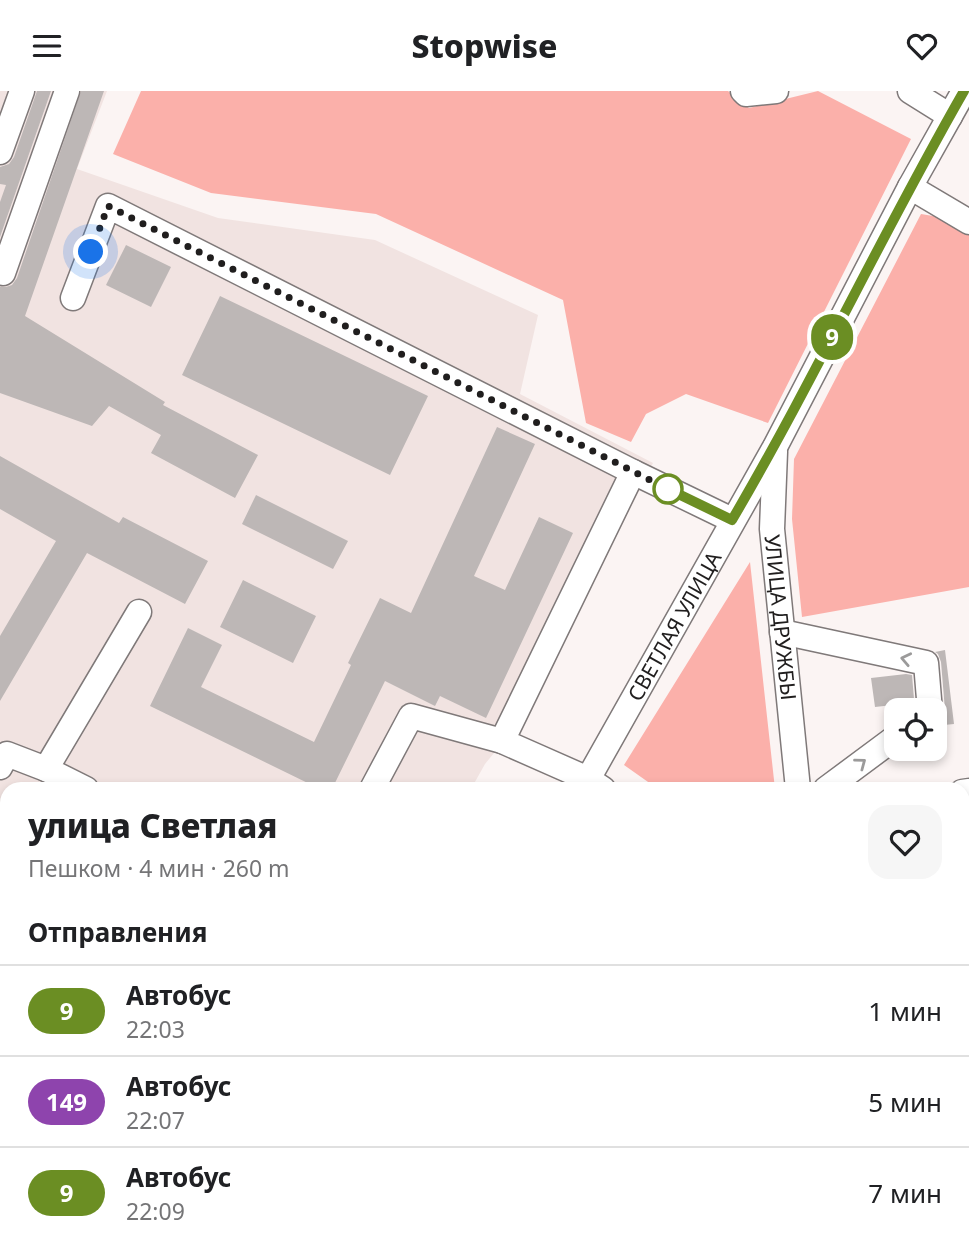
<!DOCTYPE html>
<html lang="ru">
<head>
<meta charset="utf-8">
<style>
  :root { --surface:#fff; --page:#f6f6f6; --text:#202124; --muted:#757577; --line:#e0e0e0 }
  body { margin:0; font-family:"Noto Sans",sans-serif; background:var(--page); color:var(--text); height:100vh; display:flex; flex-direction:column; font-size:26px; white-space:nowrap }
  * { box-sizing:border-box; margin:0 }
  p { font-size:23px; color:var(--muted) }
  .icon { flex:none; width:38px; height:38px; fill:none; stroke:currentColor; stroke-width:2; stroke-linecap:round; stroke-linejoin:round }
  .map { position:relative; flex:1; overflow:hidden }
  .sheet { position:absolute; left:0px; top:691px; width:970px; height:471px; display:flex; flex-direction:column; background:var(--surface); border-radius:21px 21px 0 0; box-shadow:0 4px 10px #0003 }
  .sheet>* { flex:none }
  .badge { padding:0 14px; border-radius:23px; font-size:24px; line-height:46px }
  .tools { position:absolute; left:884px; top:607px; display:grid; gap:14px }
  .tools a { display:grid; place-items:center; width:63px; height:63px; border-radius:14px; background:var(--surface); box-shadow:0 4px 10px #0003; font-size:35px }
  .you { position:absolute; width:35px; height:35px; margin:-18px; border:5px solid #fff; border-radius:50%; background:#1a73e8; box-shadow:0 0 0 10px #1a73e833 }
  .map>.badge { position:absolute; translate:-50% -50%; box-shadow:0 0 0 4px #fff }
  h2 { padding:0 28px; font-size:26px; line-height:63px }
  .round { display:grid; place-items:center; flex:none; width:74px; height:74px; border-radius:21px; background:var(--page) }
  .summary { display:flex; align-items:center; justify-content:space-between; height:119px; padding:0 28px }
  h1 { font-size:33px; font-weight:800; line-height:52px }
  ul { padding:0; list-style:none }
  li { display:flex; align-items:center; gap:21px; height:91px; padding:0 28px; border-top:2px solid var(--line) }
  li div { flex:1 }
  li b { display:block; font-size:26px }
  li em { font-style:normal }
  li .badge { min-width:77px; font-weight:700; text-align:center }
  header { display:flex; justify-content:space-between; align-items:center; height:91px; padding:0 28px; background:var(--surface); font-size:32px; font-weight:800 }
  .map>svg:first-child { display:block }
  .built { fill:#f1e3e1 }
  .green { fill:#fbb0aa }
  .building { fill:#bdb7b6 }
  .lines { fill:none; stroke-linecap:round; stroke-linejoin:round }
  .minor-casing { stroke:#7f7979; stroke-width:27 }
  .minor { stroke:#fff; stroke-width:24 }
  .oneway { stroke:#9b9a9a }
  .line-casing { stroke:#fff; stroke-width:16 }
  .line { stroke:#6b8e23; stroke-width:10 }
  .walk { stroke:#201e1e; stroke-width:7; stroke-dasharray:0 12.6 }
  .stop-dot { fill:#fff; stroke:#6b8e23; stroke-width:3.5 }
  .labels { text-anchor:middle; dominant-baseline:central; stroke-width:7; stroke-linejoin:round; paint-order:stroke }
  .street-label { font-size:21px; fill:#201e1e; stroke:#fbf4f3 }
</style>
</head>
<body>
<header><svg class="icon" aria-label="menu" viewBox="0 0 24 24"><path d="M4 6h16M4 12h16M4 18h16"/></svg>Stopwise<svg class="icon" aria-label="heart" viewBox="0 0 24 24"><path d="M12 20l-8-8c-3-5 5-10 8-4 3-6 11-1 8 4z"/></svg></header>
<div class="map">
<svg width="969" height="1161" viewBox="0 0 969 1161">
  <rect width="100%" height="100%" fill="#fbf4f3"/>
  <path class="built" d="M0,0H107L77,78L218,127L375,149L538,224L520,303L653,372L530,618L485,673L471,698H7V1155H125L122,1161H0Z
    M963,755L969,758V1161H743L745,1155H962Z
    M328,1155H595L593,1161H326Z"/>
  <path class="green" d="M141,0H728L749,17L818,0L911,48L768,332L686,303L646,323L631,351L586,332L563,209L376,123L211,102L113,63Z
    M921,123L945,127L969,140V496L802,526L792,428L794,368Z
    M750,471L775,698H658L624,674Z
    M280,1155H322L320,1161H277Z"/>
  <path class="building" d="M37,0H51L0,146V111L6,94L0,93V76L9,73L14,66Z
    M81,0H104L25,225L165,311L163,314L258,364L235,407L151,362L161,344L109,315L92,335L0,302V196H6L12,194L17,187Z
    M126,154L171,176L151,216L106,194Z
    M220,205L428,305L390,384L182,284Z
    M497,336L535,353L474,485L505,499L539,426L573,442L486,627L440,605L435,615L385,590L332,698H320L150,615L188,537L222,554L201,596L314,651L351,574L348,572L380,507L411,522Z
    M0,365L119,432L123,426L208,470L185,513L87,462L0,610V545L56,450L0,418Z
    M256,404L348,450L333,478L242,433Z
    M243,489L316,525L293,572L220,536Z
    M945,559L954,633L934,635V634L939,632L943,627L945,619L941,571L938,563L935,561Z
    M906,583L912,584L915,620H911V612L875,616L871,587Z"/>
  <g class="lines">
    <defs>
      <g id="minor">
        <path d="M743,0L746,3L776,0"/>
        <path d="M910,0L950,25"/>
        <path d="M0,61L22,0"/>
        <path d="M910,96L969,131"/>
        <path d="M3,182L67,0"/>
        <path d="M73,207L108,115L633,381"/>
        <path id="s1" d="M775,361L772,438L798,698"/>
        <path d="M782,541L926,572L930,620"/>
        <path d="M0,676L7,663L46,678"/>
        <path d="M86,698L46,678L139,521"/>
        <path d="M372,698L411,625L502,650"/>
        <path id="s2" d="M576,698L588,688L775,356L910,96L964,0"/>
        <path d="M603,698L588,688L502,650L633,381L732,429"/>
        <path d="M826,698L896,646"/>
        <path d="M962,701L969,700"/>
        <path d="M0,839L7,843"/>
        <path d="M0,942L7,945"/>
        <path d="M0,1103L7,1088"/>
        <path d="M962,1113L969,1116"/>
        <path d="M255,1161L258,1155"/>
        <path d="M372,1161L374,1155"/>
        <path d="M429,1161L431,1155"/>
        <path d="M483,1161L485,1155"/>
        <path d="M558,1161L560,1155"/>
        <path d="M697,1161L700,1155"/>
        <path d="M846,1161L848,1155"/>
      </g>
    </defs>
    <use href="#minor" class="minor-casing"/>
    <use href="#minor" class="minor"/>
  </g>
  <defs><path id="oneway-chevron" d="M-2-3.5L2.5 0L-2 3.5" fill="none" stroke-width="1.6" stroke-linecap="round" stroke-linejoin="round" transform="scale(1.75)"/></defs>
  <g class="oneway">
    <use href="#oneway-chevron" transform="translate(906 568) rotate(-168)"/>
    <use href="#oneway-chevron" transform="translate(861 672) rotate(-37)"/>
  </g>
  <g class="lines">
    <defs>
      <path id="line" d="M668,398L732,429C814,289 883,141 964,0"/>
    </defs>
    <use href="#line" class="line-casing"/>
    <use href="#line" class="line"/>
    <path class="walk" d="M91,161L108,115L668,398"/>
  </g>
  <circle class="stop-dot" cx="668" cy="398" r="14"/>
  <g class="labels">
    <g class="street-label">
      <text stroke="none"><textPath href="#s1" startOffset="166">УЛИЦА ДРУЖБЫ</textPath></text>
      <text stroke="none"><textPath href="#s2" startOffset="191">СВЕТЛАЯ УЛИЦА</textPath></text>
    </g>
  </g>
</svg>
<div class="tools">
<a><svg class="icon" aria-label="locate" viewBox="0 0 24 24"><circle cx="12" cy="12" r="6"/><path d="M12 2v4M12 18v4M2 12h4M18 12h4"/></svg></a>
</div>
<div class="you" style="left:91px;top:161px"></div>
<b class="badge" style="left:832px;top:246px;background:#6b8e23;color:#fff">9</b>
<section class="sheet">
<div class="summary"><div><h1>улица Светлая</h1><p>Пешком · 4 мин · 260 m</p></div><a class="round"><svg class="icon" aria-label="heart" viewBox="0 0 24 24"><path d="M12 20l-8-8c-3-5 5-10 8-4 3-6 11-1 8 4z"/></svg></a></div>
<h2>Отправления</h2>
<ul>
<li><span class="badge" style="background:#6b8e23;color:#fff">9</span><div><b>Автобус</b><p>22:03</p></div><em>1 мин</em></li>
<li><span class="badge" style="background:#8e44ad;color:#fff">149</span><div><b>Автобус</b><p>22:07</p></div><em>5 мин</em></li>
<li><span class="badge" style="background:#6b8e23;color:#fff">9</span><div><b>Автобус</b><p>22:09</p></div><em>7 мин</em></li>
</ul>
</section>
</div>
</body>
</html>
